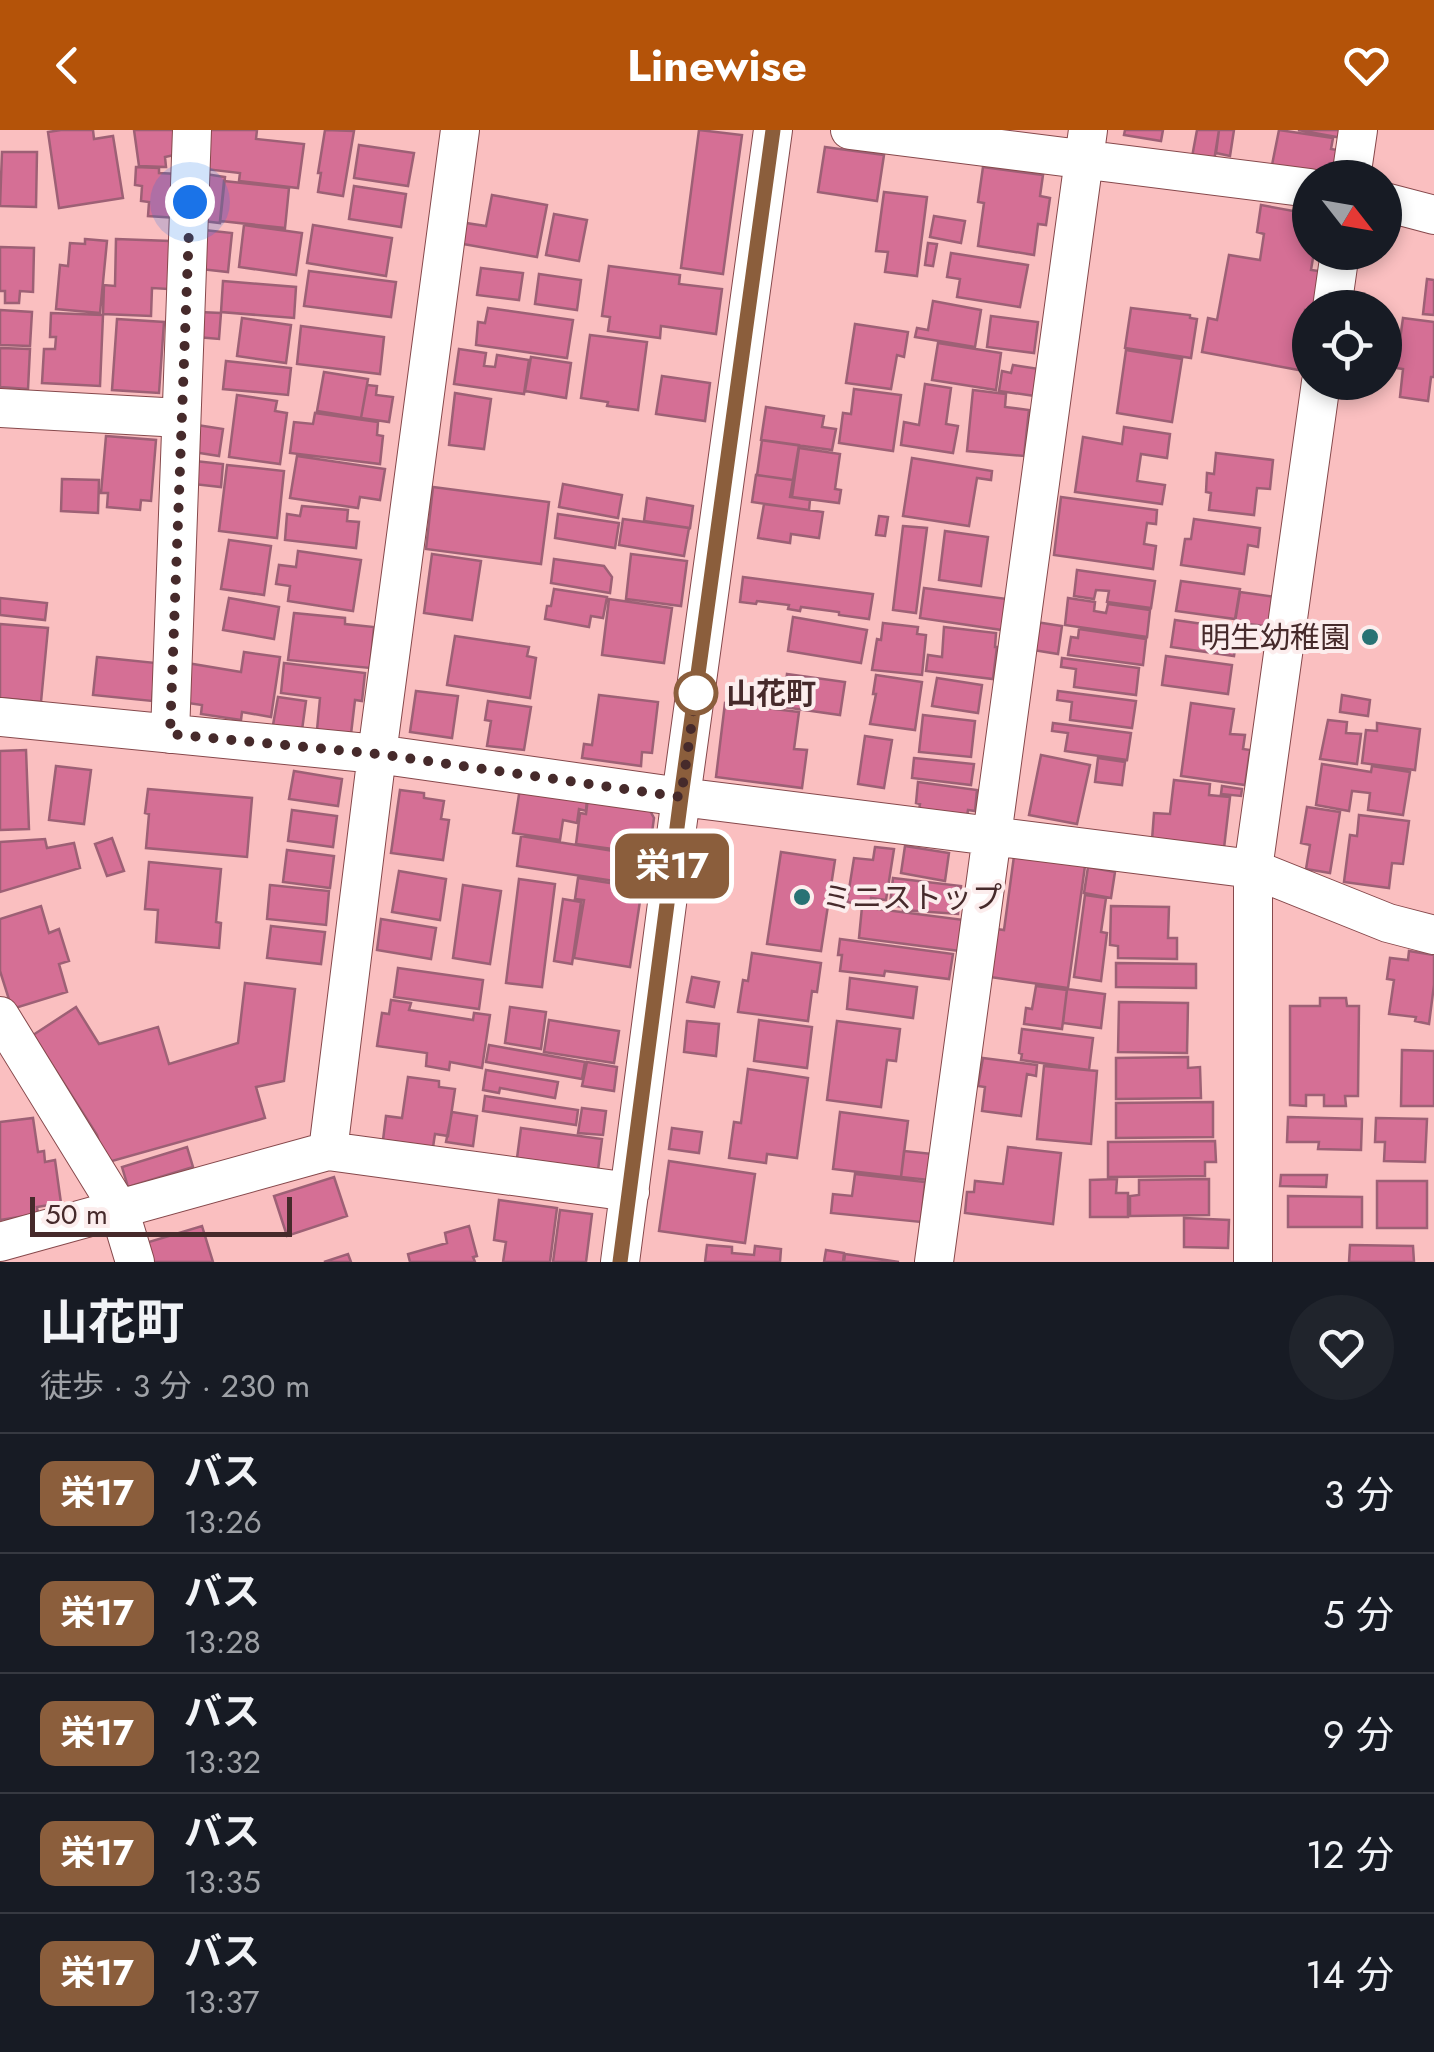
<!DOCTYPE html>
<html lang="ja">
<head>
<meta charset="utf-8">
<style>
  :root { --surface:#171b24; --page:#20242c; --text:#f1f3f6; --muted:#9ea1a6; --line:#363941; --accent:#b45309 }
  body { margin:0; font-family:Jost,"Noto Sans JP",sans-serif; background:var(--page); color:var(--text); height:100vh; display:flex; flex-direction:column; font-size:38px; white-space:nowrap }
  * { box-sizing:border-box; margin:0 }
  p { font-size:32px; color:var(--muted) }
  .icon { flex:none; width:55px; height:55px; fill:none; stroke:currentColor; stroke-width:2; stroke-linecap:round; stroke-linejoin:round }
  .map { position:relative; height:1132px; overflow:hidden }
  .sheet { display:flex; flex-direction:column; background:var(--surface); flex:1 }
  .sheet>* { flex:none }
  .badge { padding:0 20px; border-radius:15px; font-size:35px; line-height:65px }
  .needle { width:65px; rotate:121deg }
  .buttons { position:absolute; left:1292px; top:30px; display:grid; gap:20px }
  .buttons a { display:grid; place-items:center; width:110px; height:110px; border-radius:50%; background:var(--surface); box-shadow:0 5px 15px #0003; font-size:50px }
  .scale { position:absolute; left:30px; bottom:25px; width:262px; box-sizing:border-box; padding-left:10px; border:5px solid #462a2b; border-top:0; font-size:28px; line-height:35px; white-space:nowrap; color:#462a2b; -webkit-text-stroke:8px #fceded; paint-order:stroke }
  .you { position:absolute; width:50px; height:50px; margin:-25px; border:8px solid #fff; border-radius:50%; background:#1a73e8; box-shadow:0 0 0 15px #1a73e833 }
  .map>.badge { position:absolute; translate:-50% -50%; box-shadow:0 0 0 5px #fff }
  .round { display:grid; place-items:center; flex:none; width:105px; height:105px; border-radius:52px; background:var(--page) }
  .headline { display:flex; align-items:center; justify-content:space-between; height:170px; padding:0 40px }
  h1 { font-size:48px; font-weight:700; line-height:75px }
  ul { padding:0; list-style:none }
  li { display:flex; align-items:center; gap:30px; height:120px; padding:0 40px; border-top:2px solid var(--line) }
  li div { flex:1 }
  li b { display:block; font-size:38px }
  li em { font-style:normal }
  li .badge { min-width:110px; font-weight:700; text-align:center }
  header { display:flex; justify-content:space-between; align-items:center; height:130px; padding:0 40px; background:var(--accent); color:#fff; font-size:45px; font-weight:700 }
  .map>svg:first-child { display:block }
  .building { fill:#d56f95; stroke:#9d6075; stroke-width:2.5 }
  .lines { fill:none; stroke-linecap:round; stroke-linejoin:round }
  .minor-casing { stroke:#86484b; stroke-width:40 }
  .minor { stroke:#fff; stroke-width:38 }
  .line-casing { stroke:#fff; stroke-width:22 }
  .line { stroke:#8b5e3c; stroke-width:15 }
  .walk { stroke:#462a2b; stroke-width:10; stroke-dasharray:0 18 }
  .poi-dot { fill:#287274; stroke:#fceded; stroke-width:4 }
  .stop-dot { fill:#fff; stroke:#8b5e3c; stroke-width:5 }
  .labels { text-anchor:middle; dominant-baseline:central; stroke-width:8; stroke-linejoin:round; paint-order:stroke }
  .poi-label { font-size:30px; fill:#462a2b; stroke:#fceded; text-anchor:end }
  .stop-label { font-size:30px; font-weight:bold; fill:#462a2b; stroke:#fceded; text-anchor:start }
</style>
</head>
<body>
<header><svg class="icon" aria-label="back" viewBox="0 0 24 24"><path d="M15 5l-7 7 7 7"/></svg>Linewise<svg class="icon" aria-label="heart" viewBox="0 0 24 24"><path d="M12 20l-8-8c-3-5 5-10 8-4 3-6 11-1 8 4z"/></svg></header>
<div class="map">
<svg width="1434" height="1132" viewBox="0 0 1434 1132">
  <rect width="100%" height="100%" fill="#fabfc0"/>
  <path class="building" d="M61,0H93L94,9L113,6L123,68L59,78L48,2Z
    M134,0H176L179,24L165,27L166,37L139,36Z
    M209,0H257L256,9L304,14L298,58L239,51L240,43L205,39Z
    M325,0L354,1L343,66L318,62L321,43H318Z
    M699,0L742,5L723,144L681,138Z
    M1125,0H1163L1161,11L1124,5Z
    M1197,0H1219L1214,31L1192,27Z
    M1219,0H1234L1230,26L1216,23Z
    M1279,0L1333,8L1331,19L1337,20L1332,46L1272,35Z
    M1298,0H1343L1342,8Z
    M359,15L414,23L408,56L354,48Z
    M825,17L884,25L877,71L818,62Z
    M2,22H37L36,77L0,76Z
    M136,37L159,38V43L179,44L177,88L148,86L149,72L141,71L142,56L135,55Z
    M983,37L1043,45L1040,66L1050,68L1046,95L1038,94L1034,125L978,116L984,73L978,72Z
    M199,43L225,47L220,93L194,90Z
    M224,51L289,58L285,98L220,91Z
    M354,56L406,64L401,97L349,89Z
    M884,62L927,67L917,146L885,142L888,122L876,121Z
    M492,65L547,75L537,127L463,114L466,93L486,96Z
    M1261,75L1310,84V122H1314L1311,140L1319,141L1314,178H1310V181L1305,180L1302,199L1310,200L1304,241L1202,222L1208,188L1217,190L1229,125L1260,130L1264,104L1257,102Z
    M554,84L587,90L579,131L546,125Z
    M934,86L965,91L961,113L930,107Z
    M244,95L302,103L296,145L239,137Z
    M313,95L392,108L386,146L307,133Z
    M204,100L232,103L228,142L200,139Z
    M85,109L107,111L100,183L56,179L60,135L68,136L70,113L85,114Z
    M116,109L170,111L168,159L152,158L151,186L103,184L104,155L115,156Z
    M928,113L937,114L933,136L925,135Z
    M0,117L34,118L33,162L20,161L19,173H5V161H0Z
    M951,123L1028,135L1020,177L957,167L960,149L947,147Z
    M609,136L680,145L679,154L722,159L716,204L661,196L660,208L608,201L610,187L602,186Z
    M481,138L523,143L519,170L477,165Z
    M309,141L396,152L391,187L304,176Z
    M539,144L581,150L577,180L535,174Z
    M1427,149L1434,150V185L1423,184Z
    M223,151L296,157L294,188L221,182Z
    M933,171L981,180L975,217L915,207L917,198L928,200Z
    M488,178L573,190L567,228L476,215L478,192L485,193Z
    M1131,178L1190,185V188L1197,189L1191,228L1125,218Z
    M0,180L32,182L30,216L0,215Z
    M199,182L221,183L219,209L197,207Z
    M51,183L103,185L100,256L42,253L44,219H55L56,207H50Z
    M991,186L1038,192L1034,223L987,217Z
    M242,188L291,195L286,233L237,226Z
    M1403,188L1434,192V247H1431L1428,271L1400,267L1403,239L1396,238Z
    M117,189L164,192L159,263L112,260Z
    M855,194L908,202L904,227L897,225L891,259L846,253Z
    M301,196L384,207L380,244L297,234Z
    M590,205L647,212L638,280L607,276L608,272L581,268Z
    M938,213L1001,223L996,260L932,250Z
    M0,218L30,219L28,259L0,257Z
    M459,219L486,223L484,236L495,237L497,225L529,230L524,264L454,254Z
    M1126,220L1182,229L1172,292L1117,283Z
    M531,227L571,233L566,268L525,261Z
    M226,231L291,238L288,265L223,259Z
    M1013,235L1039,239L1035,266L999,261L1002,241L1011,243Z
    M324,242L368,249L361,288L317,281Z
    M662,246L710,253L705,291L656,284Z
    M925,254L951,258L946,294L958,296L953,323L901,315L904,292L919,295Z
    M367,255L377,256L376,265L393,267L389,292L361,288Z
    M854,259L901,265L893,321L839,313L843,283L851,284Z
    M973,260L1006,264L1005,277L1029,280L1024,326L967,321Z
    M455,263L491,269L484,319L449,315Z
    M237,265L277,271L275,281L287,283L280,334L229,327Z
    M766,277L824,286L822,297L836,299L832,320L761,310Z
    M315,283L378,292L377,305L383,306L380,334L290,323L294,292L313,294Z
    M197,295L223,299L219,326L193,322Z
    M1124,297L1170,304L1167,328L1141,324L1137,351L1165,355L1162,374L1075,362L1083,307L1122,314Z
    M106,306L156,310L151,371L141,370L140,380L107,377L108,363H101Z
    M762,310L799,315L793,350L757,345Z
    M799,318L840,324L835,359L841,360L839,373L792,367Z
    M1216,323L1273,330L1270,359L1257,358L1254,385L1209,380L1211,363L1206,362L1207,343L1214,344Z
    M297,326L385,339L380,370L360,367L358,378L290,368Z
    M912,328L992,341L991,350L977,348L969,396L903,386Z
    M195,331L223,334L221,357L193,354Z
    M227,335L284,341L277,408L219,401Z
    M756,345L793,350L790,367L810,370L809,380L752,372Z
    M62,349L99,350L98,383L61,381Z
    M563,354L622,365L618,388L559,377Z
    M433,357L549,372L541,434L426,419Z
    M1061,367L1157,380L1156,394L1147,393L1144,414L1156,416L1153,439L1054,425Z
    M647,368L693,376L690,398L644,391Z
    M764,374L823,382L819,408L791,404L790,413L758,408Z
    M302,376L348,380L347,391L359,392L356,418L285,410L287,384L300,386Z
    M558,384L619,393L615,418L555,408Z
    M879,386L888,387L885,406L876,405Z
    M623,389L689,398L684,426L619,415Z
    M1194,389L1260,398L1258,417L1248,415L1244,444L1181,435L1185,409H1191Z
    M903,396L927,398L916,483L893,480Z
    M945,401L988,407L981,456L939,450Z
    M229,410L271,416L264,465L221,459Z
    M298,421L361,430L353,481L288,471L290,456L276,454L279,435L296,437Z
    M432,424L481,431L472,490L424,483Z
    M631,424L687,431L681,476L626,469Z
    M554,429L604,436L612,447L610,463L551,453Z
    M1077,440L1155,451L1151,478L1107,472L1109,461L1096,460L1094,469L1074,466Z
    M743,447L873,464L869,489L839,485V482L801,477L800,481L788,479L789,475L757,471L756,474L740,472Z
    M1181,451L1240,459L1235,489L1176,481Z
    M924,458L1007,469L1002,500L920,488Z
    M554,459L607,467L603,488L591,486L589,497L545,489L547,476H551Z
    M1240,462L1275,467L1271,497L1235,492Z
    M0,468L47,473L45,490L0,485Z
    M229,468L279,477L274,509L223,500Z
    M1068,468L1095,472L1094,481L1106,483L1108,474L1150,480L1147,507L1065,495Z
    M609,469L672,478L664,533L602,525Z
    M294,483L345,488V494L374,497L370,538L288,530Z
    M793,487L867,500L861,533L788,521Z
    M1175,490L1238,499L1234,526L1171,517Z
    M1036,492L1062,496L1058,524L1033,520Z
    M883,493L918,497L917,504L926,505L922,545L872,540L877,509L881,510Z
    M0,494L48,498L41,572L0,568Z
    M944,497L996,503L995,517H997L993,549L926,541L928,525L942,527Z
    M1079,499L1146,509L1143,535L1068,525L1071,507L1078,508Z
    M455,506L529,517L527,526L536,528L530,568L447,555Z
    M244,522L280,527L271,587L242,582L241,590L201,584L202,575L181,572L187,533L241,542Z
    M1166,526L1232,535L1228,564L1162,555Z
    M97,527L156,533L152,571L93,565Z
    M1062,528L1139,538L1136,565L1074,557L1076,539L1061,537Z
    M284,533L365,543L362,571L355,570L351,604L317,600L320,568L281,563Z
    M787,544L845,552L840,585L783,577Z
    M876,545L922,552L915,600L870,594L876,564H873Z
    M937,548L982,555L978,583L932,576Z
    M416,561L458,566L452,608L410,602Z
    M1058,561L1136,571L1132,598L1070,590L1072,572L1057,570Z
    M599,565L658,572L652,623L642,622L641,636L582,628L584,614L592,615Z
    M1342,565L1370,570L1368,586L1340,582Z
    M278,567L306,571L302,600L273,595Z
    M488,571L531,577L524,620L487,616L491,591L485,590Z
    M725,573L799,582L794,619L807,620L802,658L716,647Z
    M1191,573L1234,579L1230,604L1245,605L1243,619L1250,620L1245,655L1181,646Z
    M923,585L975,591L971,627L919,622Z
    M1328,590L1347,592L1346,603L1361,604L1357,634L1320,629Z
    M1053,593L1131,603L1127,630L1065,621L1068,603L1052,601Z
    M1377,593L1420,599L1415,640L1362,633L1366,600L1377,601Z
    M865,606L892,610L884,658L858,654Z
    M26,620L29,699L0,700V621Z
    M1041,625L1090,635L1077,694L1029,685Z
    M914,628L974,634L971,655L912,648Z
    M1098,628L1125,632L1122,655L1095,652Z
    M1322,634L1371,642L1372,636L1410,642L1403,685L1368,680L1370,663L1352,661L1349,681L1316,675Z
    M56,636L91,640L84,694L49,690Z
    M294,641L342,649L338,676L289,669Z
    M1174,650L1210,654L1209,665L1230,667L1224,718L1152,710L1154,683L1170,684Z
    M918,652L977,660L975,681L968,680L967,686L919,680L920,674L916,673Z
    M1222,656L1242,659L1241,666L1221,664Z
    M520,658L587,668L586,681L579,679L577,693L563,690L560,710L513,703Z
    M148,659L252,668L247,727L146,718L149,684L145,683Z
    M400,660L424,663V668L444,671L441,689L449,690L443,730L391,723Z
    M588,668L648,677L654,688L649,724L576,714L580,683L586,684Z
    M1307,677L1340,682L1330,743L1306,739L1310,715L1301,713Z
    M292,680L337,686L333,717L288,711Z
    M1359,685L1409,691L1403,734L1392,733L1389,758L1344,752L1350,705L1357,706Z
    M521,706L632,724L627,753L517,736Z
    M112,708L124,741L107,746L95,714Z
    M45,709L47,718L74,713L80,738L0,762V712Z
    M905,716L949,723L945,751L901,743Z
    M875,717L894,719L886,770L871,768L870,776L847,772L854,728L873,730Z
    M287,720L334,726L330,758L283,752Z
    M781,722L835,730L821,821L767,814Z
    M1014,726L1085,736L1068,858L990,847L996,799L1004,800Z
    M149,732L221,739L216,792L221,793L219,818L156,812L158,780L145,779Z
    M1088,737L1115,742L1111,768L1084,763Z
    M399,741L446,749L440,790L392,782Z
    M578,748L642,758L630,837L574,828L584,770L575,769Z
    M893,748L961,756L958,784L903,780V777L890,775Z
    M519,749L555,754L542,857L506,853Z
    M270,755L329,761L326,795L267,789Z
    M463,755L501,761L490,834L453,828Z
    M1085,765L1106,768L1101,802L1107,803L1101,851L1074,847Z
    M563,769L581,772L572,834L554,831Z
    M41,776L49,803L59,799L69,831L59,834L67,862L12,879L0,841V789Z
    M1111,776L1169,777L1168,808H1177V829L1118,828V816L1110,815Z
    M862,777L964,790L960,821L859,808Z
    M381,789L436,798L431,829L377,820Z
    M271,796L325,802L321,834L267,828Z
    M840,809L953,824L949,849L885,841L884,846L840,841L842,825H838Z
    M1409,821L1434,825V855L1429,894L1415,891L1416,887L1389,884L1394,850L1387,849L1390,828L1408,830Z
    M752,823L821,833L817,862L812,861L808,891L738,882L743,850L748,851Z
    M1116,833L1196,834V858L1116,857Z
    M398,838L483,850L479,879L394,867Z
    M692,847L719,852L714,877L687,872Z
    M850,848L917,857L913,888L847,879Z
    M245,853L295,859L284,951L256,957L265,988L105,1033L97,1005L33,905L76,877L99,914L158,897L169,934L238,913Z
    M1036,856L1067,860L1062,899L1024,894L1026,878L1032,879Z
    M1067,859L1105,864L1101,898L1063,893Z
    M1320,868H1346L1347,876H1359L1358,966H1345L1346,976H1324V965H1306V976L1290,975V876H1320Z
    M391,870L411,873L409,880L473,890L474,883L490,885L482,938L450,932L449,940L426,936L427,923L377,916L382,883L389,884Z
    M1119,872L1188,873L1187,923L1118,922Z
    M510,877L546,882L541,919L505,913Z
    M549,890L619,901L614,933L544,922Z
    M759,890L812,897L807,938L754,931Z
    M687,891L719,894L716,926L684,922Z
    M837,891L900,899L896,931L887,930L881,977L827,970Z
    M1022,899L1093,908L1089,940L1021,930L1022,924L1019,923Z
    M489,915L585,932L582,949L486,932Z
    M1402,920L1434,921V976H1401Z
    M1188,927V938L1200,937L1201,968L1116,969V928Z
    M983,928L1037,935L1036,946L1027,944L1021,986L982,981L985,957L978,956Z
    M587,932L617,937L614,961L582,956Z
    M1044,936L1097,941L1091,1014L1037,1009Z
    M748,939L808,948L797,1028L767,1024L766,1033L729,1028L734,992L741,993Z
    M486,940L558,952L555,968L500,958L499,963L483,960Z
    M408,947L439,951V957L455,959L448,1006L435,1004L433,1017L383,1010L386,986L402,988Z
    M485,966L578,980L576,995L483,981Z
    M1213,972V1007L1116,1008V973Z
    M582,978L606,981L603,1005L578,1003Z
    M452,982L477,986L473,1016L446,1012Z
    M840,982L908,991L901,1047L833,1039Z
    M1288,987L1362,989L1361,1020L1318,1019L1319,1012H1287Z
    M33,988L38,1022L44,1021L45,1032L55,1030L61,1073L37,1077L38,1084L0,1090V992Z
    M1376,988L1427,989L1425,1032L1384,1031L1385,1012H1375Z
    M521,998L602,1009L598,1040L517,1028Z
    M672,998L702,1002L699,1023L669,1019Z
    M1215,1011L1216,1032H1205V1046L1108,1047V1012Z
    M187,1017L193,1037L128,1057L122,1037Z
    M1008,1017L1061,1023L1053,1094L965,1083L967,1062H974L975,1051L1003,1054Z
    M904,1021L933,1024L929,1050L901,1047Z
    M669,1031L755,1044L745,1113L659,1101Z
    M855,1044L925,1052L921,1092L831,1083L833,1064L852,1066Z
    M1281,1045H1327L1326,1057L1280,1056Z
    M334,1047L347,1086L287,1106L274,1066Z
    M1117,1049L1116,1063H1128V1087H1090V1050Z
    M1209,1049V1085L1130,1086V1066L1139,1065V1050Z
    M1377,1051H1427V1098H1377Z
    M1288,1066L1362,1067V1097H1288Z
    M499,1070L557,1078L550,1132H503L506,1112L494,1110Z
    M560,1080L592,1084L586,1132H553Z
    M1184,1088L1229,1090L1228,1118L1184,1117Z
    M202,1096L213,1132H147L142,1114Z
    M469,1096L477,1126L473,1127L475,1132H410L408,1124L447,1113L445,1103Z
    M707,1115L732,1117V1123L754,1125L755,1116L781,1119L780,1132H705Z
    M1350,1115L1413,1116L1414,1132H1349Z
    M826,1120L844,1123L843,1132H824Z
    M348,1124L351,1132H324Z
    M845,1124L899,1132H844Z"/>
  <g class="lines">
    <defs>
      <path id="minor" d="M850,0L1310,58
        M1351,48L1358,0
        M1385,72L1434,85
        M1332,178L1340,122
        M0,278L181,288
        M0,587L377,624L681,667L1253,739L1388,793L1434,805
        M170,604L192,0
        M0,886L119,1079L135,1132
        M328,1021L377,624L460,0
        M0,1112L328,1021L630,1062
        M620,1132L681,667L773,0
        M934,1132L1088,0
        M1253,1132V739L1321,252"/>
    </defs>
    <use href="#minor" class="minor-casing"/>
    <use href="#minor" class="minor"/>
  </g>
  <g class="lines">
    <defs>
      <path id="line" d="M620,1132L681,667L773,0"/>
    </defs>
    <use href="#line" class="line-casing"/>
    <use href="#line" class="line"/>
    <path class="walk" d="M190,72L170,604L378,624L681,667L698,550L696,563"/>
  </g>
  <g class="poi-dot">
    <circle cx="1370" cy="507" r="10"/>
    <circle cx="802" cy="767" r="10"/>
  </g>
  <circle class="stop-dot" cx="696" cy="563" r="20"/>
  <g class="labels">
    <g class="poi-label">
      <text x="1350" y="507">明生幼稚園</text>
      <text x="822" y="767" text-anchor="start">ミニストップ</text>
    </g>
    <g class="stop-label">
      <text x="726" y="563">山花町</text>
    </g>
  </g>
</svg>
<div class="buttons">
<a><svg class="needle" viewBox="-14 -14 28 28"><path d="M0-13l5 13h-10z" fill="#e53935"/><path d="M0 13l5-13h-10z" fill="#9ea1a6"/></svg></a>
<a><svg class="icon" aria-label="locate" viewBox="0 0 24 24"><circle cx="12" cy="12" r="6"/><path d="M12 2v4M12 18v4M2 12h4M18 12h4"/></svg></a>
</div>
<div class="scale">50 m</div>
<div class="you" style="left:190px;top:72px"></div>
<b class="badge" style="left:672px;top:736px;background:#8b5e3c;color:#fff">栄17</b>
</div>
<section class="sheet">
<div class="headline"><div><h1>山花町</h1><p>徒歩 · 3 分 · 230 m</p></div><a class="round"><svg class="icon" aria-label="heart" viewBox="0 0 24 24"><path d="M12 20l-8-8c-3-5 5-10 8-4 3-6 11-1 8 4z"/></svg></a></div>
<ul>
<li><span class="badge" style="background:#8b5e3c;color:#fff">栄17</span><div><b>バス</b><p>13:26</p></div><em>3 分</em></li>
<li><span class="badge" style="background:#8b5e3c;color:#fff">栄17</span><div><b>バス</b><p>13:28</p></div><em>5 分</em></li>
<li><span class="badge" style="background:#8b5e3c;color:#fff">栄17</span><div><b>バス</b><p>13:32</p></div><em>9 分</em></li>
<li><span class="badge" style="background:#8b5e3c;color:#fff">栄17</span><div><b>バス</b><p>13:35</p></div><em>12 分</em></li>
<li><span class="badge" style="background:#8b5e3c;color:#fff">栄17</span><div><b>バス</b><p>13:37</p></div><em>14 分</em></li>
</ul>
</section>
</body>
</html>
